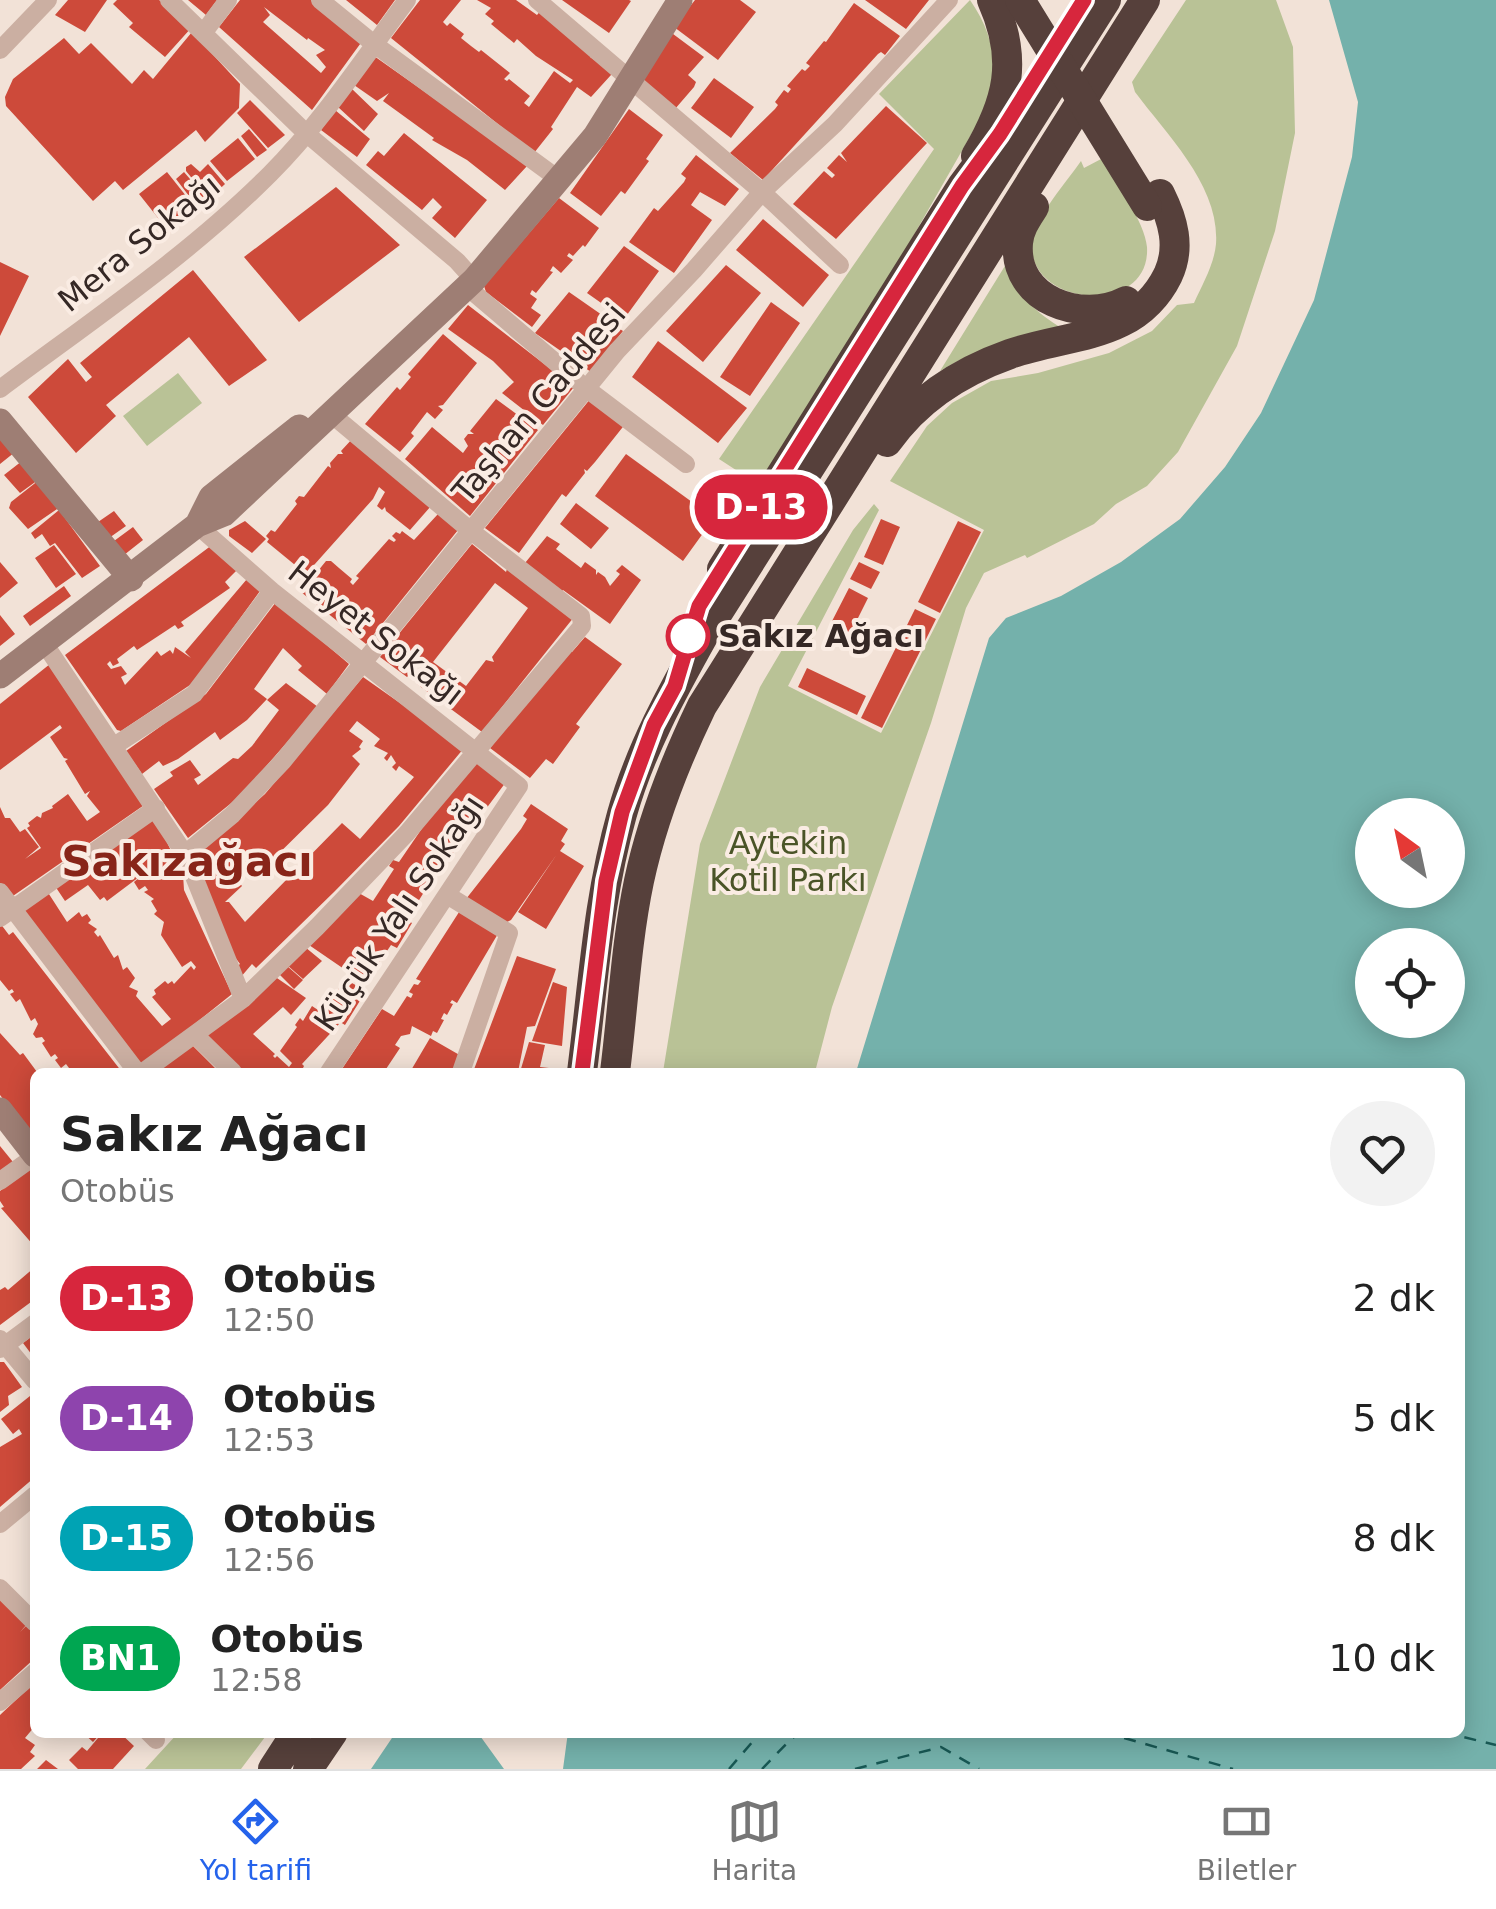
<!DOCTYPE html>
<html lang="tr">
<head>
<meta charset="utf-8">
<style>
  :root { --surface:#fff; --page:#f2f2f2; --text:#222; --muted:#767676; --line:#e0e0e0; --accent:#2563eb }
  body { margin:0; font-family:"DejaVu Sans",sans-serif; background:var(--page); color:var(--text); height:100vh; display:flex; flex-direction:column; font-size:38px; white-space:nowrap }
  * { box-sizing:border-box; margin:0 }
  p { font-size:32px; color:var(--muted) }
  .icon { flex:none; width:55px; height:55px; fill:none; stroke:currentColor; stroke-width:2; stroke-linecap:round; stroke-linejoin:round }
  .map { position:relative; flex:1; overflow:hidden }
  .sheet { position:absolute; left:30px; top:1068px; width:1435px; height:670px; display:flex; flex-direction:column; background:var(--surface); border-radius:15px; box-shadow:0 5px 25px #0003 }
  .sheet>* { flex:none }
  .badge { padding:0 20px; border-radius:32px; font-size:35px; line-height:65px }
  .needle { width:65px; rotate:327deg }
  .fabs { position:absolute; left:1355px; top:798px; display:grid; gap:20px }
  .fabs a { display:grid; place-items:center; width:110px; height:110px; border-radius:50%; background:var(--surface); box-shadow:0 5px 25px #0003; font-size:50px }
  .map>.badge { position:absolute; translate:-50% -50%; box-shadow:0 0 0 5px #fff }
  .round { display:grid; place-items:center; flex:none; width:105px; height:105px; border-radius:52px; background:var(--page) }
  .headline { display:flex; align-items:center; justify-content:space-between; height:170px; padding:0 30px }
  h1 { font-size:48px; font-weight:700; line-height:75px }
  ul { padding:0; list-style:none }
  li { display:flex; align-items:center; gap:30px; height:120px; padding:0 30px }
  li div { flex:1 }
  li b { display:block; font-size:38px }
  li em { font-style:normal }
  li .badge { min-width:110px; font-weight:700; text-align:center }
  .dock { display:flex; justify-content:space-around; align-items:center; height:140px; border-top:2px solid var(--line); background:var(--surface); font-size:28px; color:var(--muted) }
  .dock a { display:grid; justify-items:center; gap:5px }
  .dock .on { color:var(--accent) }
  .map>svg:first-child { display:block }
  .green { fill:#b9c296 }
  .water { fill:#74b1ab; fill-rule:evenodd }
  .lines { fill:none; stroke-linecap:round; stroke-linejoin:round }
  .ferry { stroke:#185854; stroke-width:2.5; stroke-dasharray:12 10; stroke-linecap:butt }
  .building { fill:#cd4a3a; fill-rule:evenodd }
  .street { stroke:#cbafa2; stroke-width:18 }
  .secondary { stroke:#9e7e74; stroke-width:25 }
  .highway { stroke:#56403b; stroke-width:30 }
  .highway-bridge { stroke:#56403b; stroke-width:30 }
  .line-casing { stroke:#fff; stroke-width:22 }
  .line { stroke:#d7263d; stroke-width:15 }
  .stop-dot { fill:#fff; stroke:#d7263d; stroke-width:5 }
  .labels { text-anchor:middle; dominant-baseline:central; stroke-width:8; stroke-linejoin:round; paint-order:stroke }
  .street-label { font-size:32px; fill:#352825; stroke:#faece3 }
  .stop-label { font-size:32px; font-weight:bold; fill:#352825; stroke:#faece3; text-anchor:start }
  .park-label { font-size:32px; fill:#4a5427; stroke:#faece3 }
  .district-label { font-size:42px; font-weight:bold; fill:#882519; stroke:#faece3 }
</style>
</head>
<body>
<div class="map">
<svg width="1496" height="1769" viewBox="0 0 1496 1769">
  <rect width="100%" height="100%" fill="#f2e2d7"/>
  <path class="green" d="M970,0C993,33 1000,67 988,105L874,305L759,485L719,459L934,149L879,94Z
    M1186,0H1276L1293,47L1295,133L1275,231L1237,346L1178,452L1147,486L1116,504L1094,524L1027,558L1025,555L984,573L966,608L931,723L832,1007L815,1072H663L700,844L760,687L853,530L874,504L879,510L788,686L881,733L984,530L890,481L927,426L952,403L991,381L1038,373L1109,353L1152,331L1177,305L1194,303C1202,285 1214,265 1216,244C1220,186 1167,135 1135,92L1132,82Z
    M1103,158C1115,181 1145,222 1147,247C1151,319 1023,307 1032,239C1035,218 1068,180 1081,161L1084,168Z
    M1008,261C1024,302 1031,309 1068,332C1022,341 980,345 940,371Z
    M178,373L202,403L147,446L123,416Z
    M178,1733V1732L268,1733L241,1769H145Z"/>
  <path class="water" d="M1329,0H1496V1769H563L568,1732H1460V1072H856L989,638L1006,618L1061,596L1121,562L1180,519L1225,467L1261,413L1314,300L1352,157L1358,102ZM1372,815H1448V890H1372ZM1372,945H1448V1020H1372Z
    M396,1732L478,1733L504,1769H371Z"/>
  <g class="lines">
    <path class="ferry" d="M1103,1732L1233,1769
      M1443,1732L1496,1745
      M729,1769L761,1732
      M762,1769L792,1738L804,1732
      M855,1769L941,1747L979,1769"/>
  </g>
  <path class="building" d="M68,0H107L85,32L55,15Z
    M117,0H159L192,27L165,57L129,27L133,23L113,4Z
    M188,0H217L206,15Z
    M240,0H315L363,40L312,110L219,27ZM264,7L307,40L308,38L325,50L316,55L326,67L321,73L263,22L270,15Z
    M346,0H395L377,25Z
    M420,0H461L443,22L447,26L450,23L464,34L461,38L471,46L479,52L481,50L510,73L504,79L507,81L509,79L530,96L524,103L529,107L554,71L570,83L573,80L536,56L517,39L514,43L491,24L494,21L485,14L491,8L477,0H516L537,15L542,9L595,52L590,57L611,71V75L591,97L577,87L551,127L553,129L534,153L391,38Z
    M562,0H629L631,1L609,33Z
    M695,0H740L756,12L718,60L674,27Z
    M865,0H929L906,29Z
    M854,3L900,36L885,55L881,52L878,54L763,180L730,153L775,109L778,105L775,102L784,90L788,93L791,89L787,86L802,69L805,71L810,66L806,63L824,41L826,42Z
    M669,31L704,57L688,75L696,82L694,87L675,109L635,74Z
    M192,32L240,84L239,108L205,142L196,130L123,190L115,181L93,201L6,106L5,97L13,79L64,38L79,54L91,43L132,84L144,70L153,79Z
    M374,56L503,147L527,166L505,190L467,160L432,140L434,138L383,101L389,93L377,101L354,85Z
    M714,78L754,107L731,138L691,108Z
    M352,89L378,114L364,131L338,107Z
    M250,100L285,135L268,148L237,113Z
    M886,106L927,143L836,239L793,204L824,171L832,178L835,175L827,168L839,155L847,162L841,153Z
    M629,109L663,135L646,159L649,161L625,194L621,191L601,216L570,193Z
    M335,110L370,139L357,157L321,130Z
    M249,129L267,150L257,157L241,136Z
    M404,133L487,200L455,238L432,218L442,207L433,198L422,210L366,165L378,151L384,156Z
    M238,138L255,159L227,181L210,161Z
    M696,155L739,189L725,206L700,192L691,205L712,220L674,273L629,242L654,208L658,211L684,182L686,178L681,174Z
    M191,164L200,172L208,164L225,184L209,199L186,171V167Z
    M167,172L198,211L170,233L139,194Z
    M184,172L208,200L199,209L176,179Z
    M336,187L400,245L299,322L244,257Z
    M559,198L599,228L585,247L583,245L573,256L569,253L567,256L573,260L561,273L553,266L550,271L553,272L536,293L532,290L530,294L537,299L531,308L541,315L532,327L486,292L484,286Z
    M763,219L829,275L803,307L736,250Z
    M624,246L659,271L624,319L587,293Z
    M0,262L29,276L0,336Z
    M726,265L761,293L703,362L666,331Z
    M193,270L267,360L229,386L189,337L106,405L116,416L76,453L28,397L68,359L86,382L92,377L80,363Z
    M569,292L602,315L607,309L621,318L615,326L623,331L591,372L535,333Z
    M771,302L800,323L750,396L720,377Z
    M468,305L574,387L543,425L502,393L514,382L493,361L448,329Z
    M443,334L477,363L443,405L438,406L443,410L435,419L427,412L411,433L414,436L400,452L365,424L397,387L400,390L411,377L408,374Z
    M658,341L747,408L718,443L632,377Z
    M591,398L626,423L595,462L587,471L584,469L585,473L566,497L562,494L519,553L485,528Z
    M496,399L538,430L470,516L405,459L432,427L463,453L468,446L464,439L468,434H474L470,431Z
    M0,433L15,452L0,464Z
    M353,438L431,506L410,530L386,511L385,507L382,510L377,506L385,492L379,487L373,499L306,574L267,542L269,539L266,536L271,530L275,532L297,504L295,501L299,496L304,497L328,466L331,468L330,463L338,454H343L341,451Z
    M626,454L714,518L683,561L595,496Z
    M22,461L38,480L20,493L4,475Z
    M39,480L60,507L28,529L9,508L11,502Z
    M576,503L609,528L591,549L560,524Z
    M59,510L100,566L82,578L55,543L50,546L42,534L35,539L31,533Z
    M114,511L126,526L109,538L98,522Z
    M438,514L458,530L366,644L301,592L326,561H331L339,568L352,579L350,582L353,585L359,578L356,576L389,539L394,542L396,540L392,536L396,532L400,534L402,531L414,540Z
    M881,519L900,527L883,565L864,557Z
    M245,521L266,539L252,553L229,536V530Z
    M958,521L981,532L940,613L918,602Z
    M133,527L143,540L124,555L114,541Z
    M547,536L560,544L556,549L581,568L585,562L596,570V575L598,572L605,577L610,586L620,574L616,571L622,565L641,580L610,624L563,590L560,593L525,563Z
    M472,544L506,572L507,569L574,617L482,732L417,684L430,667L422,661L407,677L380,657ZM495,583L528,608L492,657L494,662L486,660L466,686L433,662Z
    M54,545L76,574L56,588L35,558Z
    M212,545L239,568L225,582L230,588L181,622L184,626L178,629L175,625L137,650L134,646L117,659L119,663L113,666L110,661L107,664L111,669L121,666L127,674L121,677L125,685L157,651L161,656L170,650L173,654L175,647L191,658L185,652L247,579L260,591L193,683L121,731L117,730L65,655Z
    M0,562L18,583L0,598Z
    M859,562L880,572L871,589L850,579Z
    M64,586L71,596L30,626L23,616Z
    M849,588L868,598L848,638L829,627Z
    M276,602L349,664L327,694L298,670L302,666L283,648L254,689L267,699L247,720L220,740L215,732L178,759L163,766L159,761L142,774L126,751L206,694Z
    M915,609L936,619L882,728L861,718Z
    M0,615L15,634L0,646Z
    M585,637L622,664L576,724L580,727L553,764L546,759L530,778L490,748L569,649L572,652Z
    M55,660L150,801L10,898L0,884V807L5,818H10L20,832L25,829L39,847L25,859L41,848L27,828L30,826L28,823L37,816L41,818L42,813L53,808L52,806L68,794L87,821L100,812L87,796L90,791L85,794L65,761L68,759L64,758L50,737L62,728L60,725L0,770V704Z
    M807,668L866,696L857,715L798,687Z
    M363,677L464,748L399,826L334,892L256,968L252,964L240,978L235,968L240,964L229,949L193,857L265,794ZM357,721L380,739L374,746L388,753L384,758L387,761L391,755L396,763L392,767L396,771L399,766L414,777L360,839L342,823L245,922L229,902H225L242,886L238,881L240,875L247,869L245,866L250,860L261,871L328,805L360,764L352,756L361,749L359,747L363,741L349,731Z
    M286,683L318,707L240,796L188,838L154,789L173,776L170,772L190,760L201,775L194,779L198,785L233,758L238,759L252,746L279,710L267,700Z
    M475,762L506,782L424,892L407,920L412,923L397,948L391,945L369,978L346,965L344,969L309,945L357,892L373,901L394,869L389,866L393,860L399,862L425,824Z
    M531,804L568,829L561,841L565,844L560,851L584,866L546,929L518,912L557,854L511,920L505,923L466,899L521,829L527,819L523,816Z
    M154,815L173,855L176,869H180L183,874L184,890L232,994L141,1067L20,911L47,891L67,922L79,912L82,917L87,914L91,920L88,923L97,929L94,932L98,937L100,935L114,958L118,955L123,970L127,967L135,978L129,987L138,991L136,996L162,1026L171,1019L152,997L156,994L154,990L165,981L168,984L172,981L174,984L191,966L194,970L196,967L191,961L182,967L161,935L164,922L154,914L157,911L151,901L154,899L144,892L148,890L145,886L139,890L134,882L151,868L107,901L104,897L100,900L88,885L65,901L55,886Z
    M461,909L499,932L457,1003L452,1000L450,1003L453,1004L447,1015L444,1013L441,1019L444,1020L437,1033L433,1031L431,1036L412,1026L410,1034L401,1036L395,1045L400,1048L384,1072H340L382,1009L394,1016L407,996L411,998L413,994L409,992L414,984L418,985L421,981L416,979Z
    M0,923L9,935L13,932L122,1072H72L66,1064L61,1068L55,1060L58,1058L55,1054L51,1057L42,1043L45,1041L42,1037L36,1038L33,1034L38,1024L35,1018L31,1021L20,999L16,1002L10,994L14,992L12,989L9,991L0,980Z
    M305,947L322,961L303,979L287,965Z
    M517,956L556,969L535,1026L527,1027L518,1072H473Z
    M286,965L303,980L294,989L278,973Z
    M274,976L306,998L291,1015L283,1007L253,1034L275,1054L273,1056L275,1058L277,1056L289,1067L292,1063L280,1051L297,1027L295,1025L300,1018L303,1021L312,1006L339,1024L302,1064L304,1066L301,1072H241L206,1037Z
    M345,979L366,991L345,1025L324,1012Z
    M553,982L567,987L562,1046L532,1041Z
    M0,1033L20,1055L23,1053L37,1072L35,1140L0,1095Z
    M430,1038L463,1057L457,1072H410Z
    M529,1042L545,1045L540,1067L549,1068L548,1072H520Z
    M191,1044L219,1072H155Z
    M0,1146L13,1162L0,1171Z
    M32,1166L35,1169V1247L1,1208L4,1207L0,1201V1191Z
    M35,1267V1299L0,1325V1290L5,1287L8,1290Z
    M35,1334V1359L23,1343Z
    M0,1362H4L22,1387L8,1396L9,1405L0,1412Z
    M30,1396L35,1402V1477L0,1507V1447L22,1434L19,1429L13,1434L1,1419Z
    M0,1596L28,1623L20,1632L28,1624L35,1630V1658L0,1690Z
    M35,1682V1726L25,1738L35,1745L30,1752L35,1756L21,1769H0V1715Z
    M82,1732H102L93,1742Z
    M103,1732H119L134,1746L113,1769H78L69,1760L82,1747L87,1751Z
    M46,1760L58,1769H37Z"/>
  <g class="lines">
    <path class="street" d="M169,0L307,134L457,261L474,280
      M320,0L374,44L557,178
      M537,0L762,192L840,265
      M204,32L228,0
      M0,50L48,0
      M467,287L587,389L686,464
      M0,389C91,321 189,255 270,174C322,122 363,59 407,0
      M197,525L272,591L519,786L329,1072
      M44,643L185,854L243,999
      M114,746L194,694L272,591
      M185,854L232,815L283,761L617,351L694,270L762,192L835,124L949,0
      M0,892L137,1072
      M447,895L509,933L461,1072
      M0,918L156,808
      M195,1035L233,1072
      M143,1072L243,999L317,927L407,833L582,626L581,616L471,531L330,413
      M0,1181L35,1156
      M0,1339L35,1381
      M0,1349L35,1323
      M0,1524L35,1495
      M0,1588L35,1623
      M0,1702L35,1672
      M148,1732L156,1740"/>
    <path class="secondary" d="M0,421L131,579
      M197,525L211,497L299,427
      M0,676L197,525L224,514L474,280L595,136L680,0
      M0,1110L35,1155"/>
    <path class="highway" d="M976,156C1008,102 1019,60 992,0
      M1034,207C1027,218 1019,229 1018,243C1013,300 1082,324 1126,301
      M887,442C917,399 962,371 1010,354C1069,333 1136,340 1168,275C1181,247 1173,220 1160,194
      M722,569L962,186L993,144
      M582,1072C593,986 598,898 622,814C640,750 672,692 705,633L1106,0
      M615,1072C623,1009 626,943 639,881C652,820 675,762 702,706L1145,0
      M273,1769L297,1732
      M308,1769L333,1732"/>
    <path class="highway-bridge" d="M1020,0L1147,206"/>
  </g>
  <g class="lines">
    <defs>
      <path id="line" d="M582,1072L606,881L622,812L654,725L675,686L699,606L962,186L1000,134L1084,0"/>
    </defs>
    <use href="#line" class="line-casing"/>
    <use href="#line" class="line"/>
  </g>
  <circle class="stop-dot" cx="688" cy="636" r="20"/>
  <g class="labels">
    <g class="street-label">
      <text transform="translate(139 243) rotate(-39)">Mera Sokağı</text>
      <text transform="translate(539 403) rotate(-50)">Taşhan Caddesi</text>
      <text transform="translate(376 633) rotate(38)">Heyet Sokağı</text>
      <text transform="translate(399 913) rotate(-56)">Küçük Yalı Sokağı</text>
    </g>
    <g class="stop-label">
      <text x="718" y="636">Sakız Ağacı</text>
    </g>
    <g class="park-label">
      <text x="788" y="843">Aytekin<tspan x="788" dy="37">Kotil Parkı</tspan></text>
    </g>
    <g class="district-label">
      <text x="187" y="861">Sakızağacı</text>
    </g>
  </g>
</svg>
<div class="fabs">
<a><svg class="needle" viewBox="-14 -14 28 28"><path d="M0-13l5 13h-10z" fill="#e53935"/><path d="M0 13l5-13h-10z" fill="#767676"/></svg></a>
<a><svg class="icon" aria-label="locate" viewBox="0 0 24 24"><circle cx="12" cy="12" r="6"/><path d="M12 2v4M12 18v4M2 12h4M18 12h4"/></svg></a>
</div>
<b class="badge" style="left:761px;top:507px;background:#d7263d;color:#fff">D-13</b>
<section class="sheet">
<div class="headline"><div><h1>Sakız Ağacı</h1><p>Otobüs</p></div><a class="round"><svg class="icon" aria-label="heart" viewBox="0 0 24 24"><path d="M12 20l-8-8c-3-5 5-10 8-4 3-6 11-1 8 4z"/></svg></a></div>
<ul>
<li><span class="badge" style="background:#d7263d;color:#fff">D-13</span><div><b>Otobüs</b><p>12:50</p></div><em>2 dk</em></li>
<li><span class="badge" style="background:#8e44ad;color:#fff">D-14</span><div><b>Otobüs</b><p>12:53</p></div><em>5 dk</em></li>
<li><span class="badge" style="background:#00a3b4;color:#fff">D-15</span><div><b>Otobüs</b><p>12:56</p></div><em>8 dk</em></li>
<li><span class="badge" style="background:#00a651;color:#fff">BN1</span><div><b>Otobüs</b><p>12:58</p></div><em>10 dk</em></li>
</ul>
</section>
</div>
<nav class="dock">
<a class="on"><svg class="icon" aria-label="directions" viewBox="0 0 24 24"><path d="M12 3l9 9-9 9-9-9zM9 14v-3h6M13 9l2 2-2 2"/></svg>Yol tarifi</a>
<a><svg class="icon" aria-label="map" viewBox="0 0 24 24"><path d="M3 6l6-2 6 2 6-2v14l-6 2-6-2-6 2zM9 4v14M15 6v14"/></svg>Harita</a>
<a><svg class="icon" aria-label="tickets" viewBox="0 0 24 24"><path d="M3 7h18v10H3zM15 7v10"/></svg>Biletler</a>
</nav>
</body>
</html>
